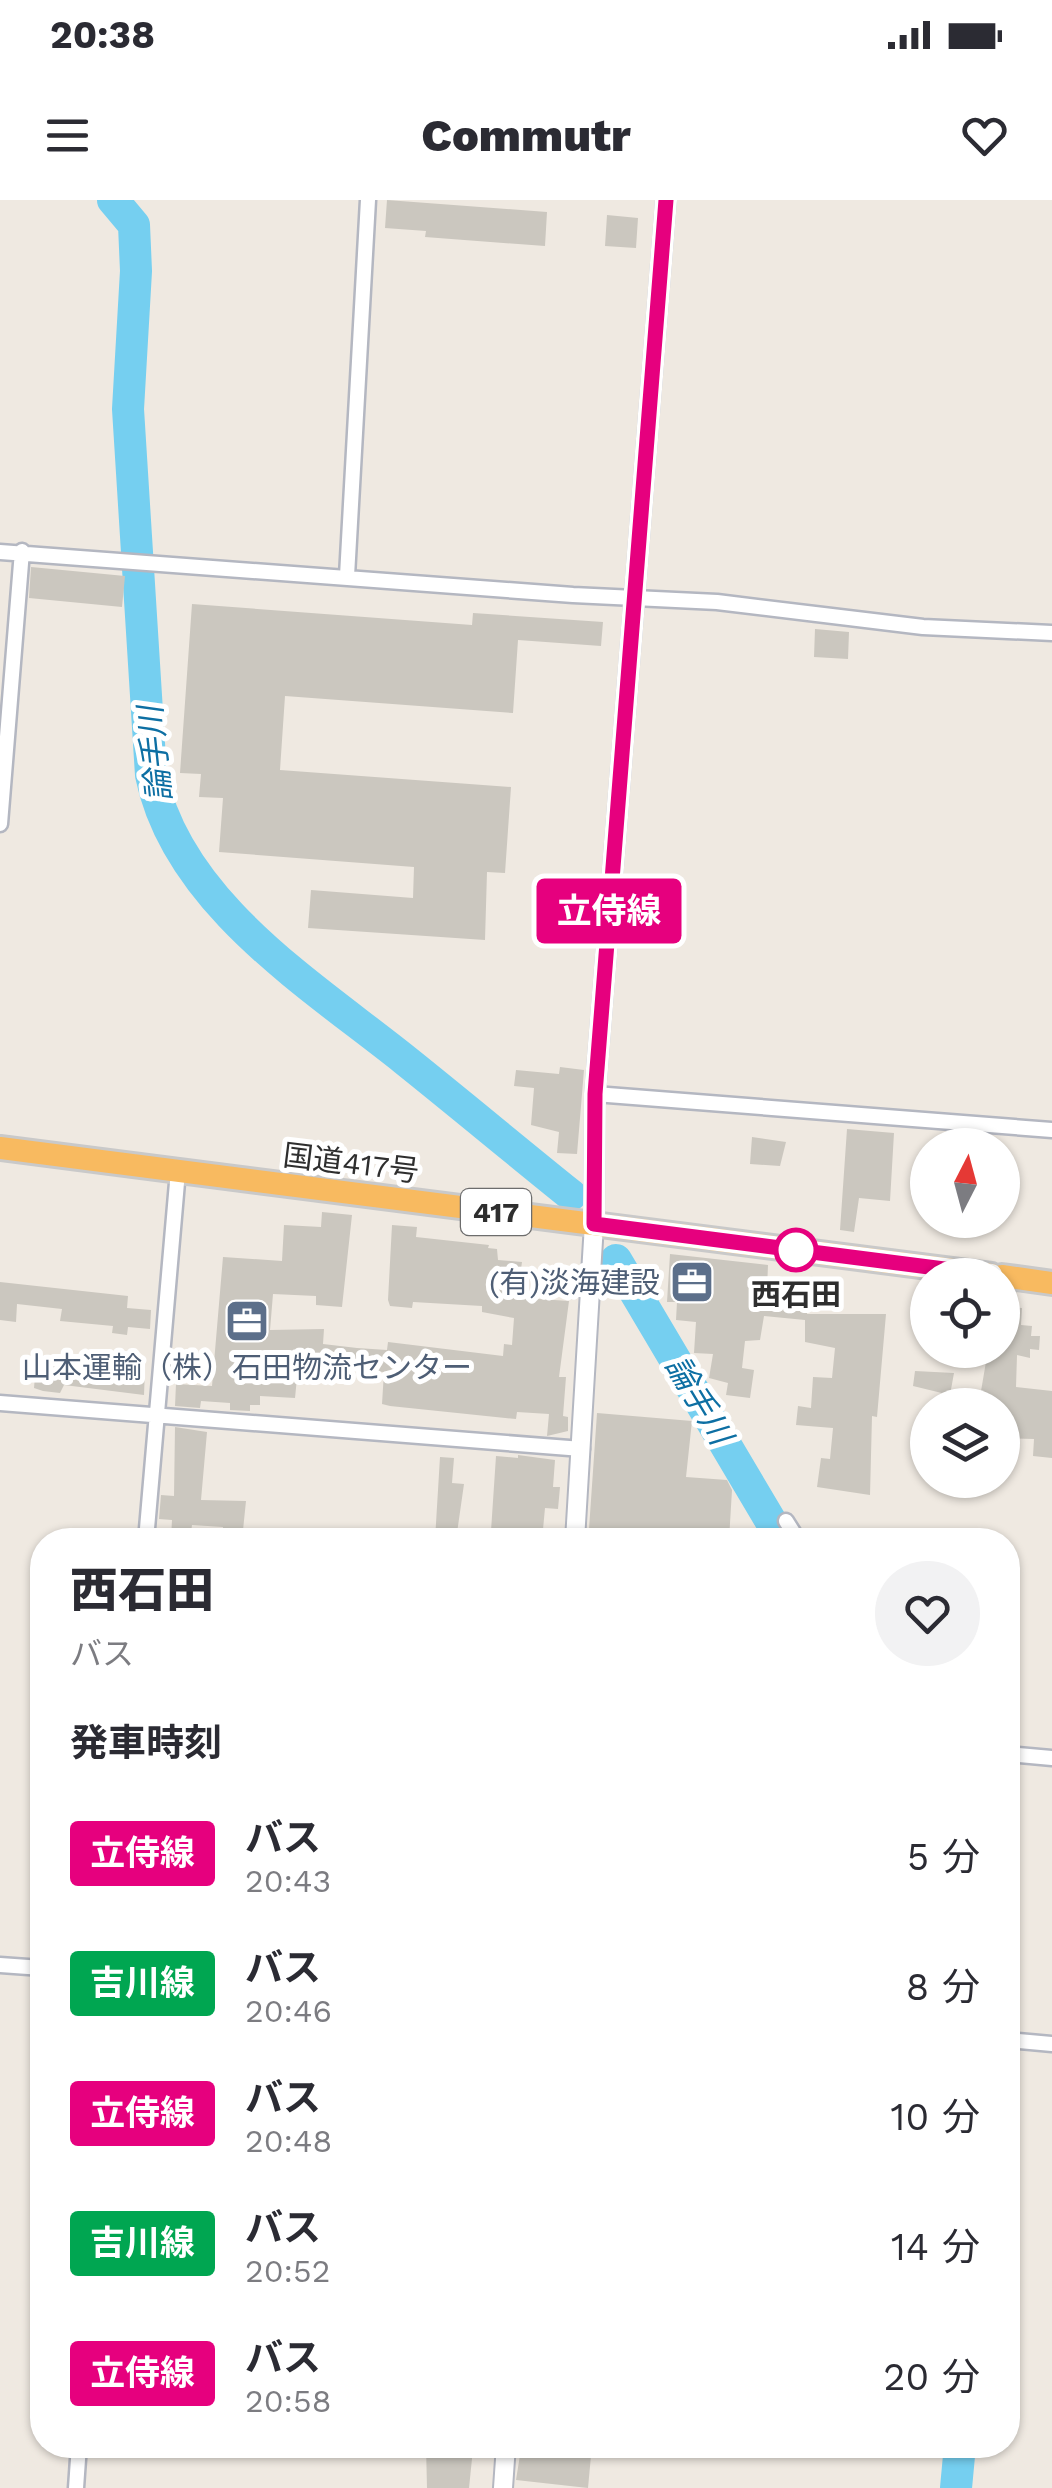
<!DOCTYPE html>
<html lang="ja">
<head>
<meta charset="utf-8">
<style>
  :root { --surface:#fff; --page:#f2f2f3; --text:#2b2b33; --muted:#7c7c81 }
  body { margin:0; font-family:"Work Sans","Noto Sans JP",sans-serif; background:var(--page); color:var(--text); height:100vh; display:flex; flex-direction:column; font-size:38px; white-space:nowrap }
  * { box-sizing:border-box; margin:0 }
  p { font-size:32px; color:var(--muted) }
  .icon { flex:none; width:55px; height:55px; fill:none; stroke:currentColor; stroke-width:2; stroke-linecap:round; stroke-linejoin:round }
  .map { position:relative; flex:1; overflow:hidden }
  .panel { position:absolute; left:30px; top:1328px; width:990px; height:930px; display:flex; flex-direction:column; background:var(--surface); border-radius:40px; box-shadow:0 2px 8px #0004 }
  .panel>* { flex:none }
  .badge { padding:0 20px; border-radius:8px; font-size:35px; line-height:65px }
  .needle { width:65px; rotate:6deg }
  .tools { position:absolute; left:910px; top:928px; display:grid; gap:20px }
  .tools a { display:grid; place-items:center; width:110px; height:110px; border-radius:50%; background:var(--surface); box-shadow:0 2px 8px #0004; font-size:50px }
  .map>.badge { position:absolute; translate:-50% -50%; box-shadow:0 0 0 5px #fff }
  h2 { padding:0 40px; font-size:38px; line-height:90px }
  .round { display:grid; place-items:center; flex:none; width:105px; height:105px; border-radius:52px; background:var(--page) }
  .headline { display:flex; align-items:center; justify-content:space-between; height:170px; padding:0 40px }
  h1 { font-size:48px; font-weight:800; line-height:75px }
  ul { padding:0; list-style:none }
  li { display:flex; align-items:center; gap:30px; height:130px; padding:0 40px }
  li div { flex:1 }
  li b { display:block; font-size:38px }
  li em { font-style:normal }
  li .badge { min-width:110px; font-weight:700; text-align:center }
  .status { display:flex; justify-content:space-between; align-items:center; height:70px; padding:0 50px; background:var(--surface); direction:ltr }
  .status svg { height:28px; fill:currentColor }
  header { display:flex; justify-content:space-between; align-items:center; height:130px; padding:0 40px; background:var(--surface); font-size:45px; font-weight:800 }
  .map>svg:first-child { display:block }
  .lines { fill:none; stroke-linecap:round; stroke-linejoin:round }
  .river { stroke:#75cff0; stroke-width:32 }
  .building { fill:#cbc7bf }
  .minor-casing { stroke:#b4b7c1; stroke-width:19 }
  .tertiary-casing { stroke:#b4b7c1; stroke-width:22 }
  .trunk-casing { stroke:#c9c9c9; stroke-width:28 }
  .minor { stroke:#fff; stroke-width:14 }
  .tertiary { stroke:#fff; stroke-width:18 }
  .trunk { stroke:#f8ba60; stroke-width:22 }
  .line-casing { stroke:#fff; stroke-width:22 }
  .line { stroke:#e6007e; stroke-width:15 }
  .stop-dot { fill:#fff; stroke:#e6007e; stroke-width:5 }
  .labels { text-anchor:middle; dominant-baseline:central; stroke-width:10; stroke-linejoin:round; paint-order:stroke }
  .shield { fill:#fff; stroke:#6d6d6d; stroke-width:2.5 }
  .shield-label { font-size:28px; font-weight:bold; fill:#2e2e2e }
  .street-label { font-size:30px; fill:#2e2e2e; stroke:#fff }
  .service-label { font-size:30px; fill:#4e5e75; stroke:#fff; text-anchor:end }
  .stop-label { font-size:30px; font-weight:bold; fill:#2e2e2e; stroke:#fff }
  .water-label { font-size:32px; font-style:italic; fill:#0d6fa3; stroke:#fff }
</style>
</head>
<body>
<div class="status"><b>20:38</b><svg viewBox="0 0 49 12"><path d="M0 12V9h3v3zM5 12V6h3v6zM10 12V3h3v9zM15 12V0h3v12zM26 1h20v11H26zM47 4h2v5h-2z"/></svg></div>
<header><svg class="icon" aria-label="menu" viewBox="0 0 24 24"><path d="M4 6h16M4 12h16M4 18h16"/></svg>Commutr<svg class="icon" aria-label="heart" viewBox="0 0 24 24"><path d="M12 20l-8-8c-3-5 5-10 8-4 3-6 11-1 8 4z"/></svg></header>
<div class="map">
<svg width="1052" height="2288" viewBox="0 0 1052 2288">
  <rect width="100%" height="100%" fill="#efe9e1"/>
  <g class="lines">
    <path class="river" d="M113,0L134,25L136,71L128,209L151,575C177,702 310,784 405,860C460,904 515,950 571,995
      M616,1060L782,1340
      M956,2288L960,2245"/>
  </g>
  <path class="building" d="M387,0L547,12L545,46L425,37L426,31L385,28Z
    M607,15L638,18L636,48L605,46Z
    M31,367L125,376L122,407L29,398Z
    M192,404L472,425L473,413L603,422L601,446L518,440L513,513L285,496L280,570L511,587L505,673L487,672L485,740L308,728L311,690L413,698L414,667L219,652L223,598L199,597L201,574L180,573Z
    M815,429L849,432L848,459L814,457Z
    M560,867L584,870L577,954L557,953L559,932L531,925L534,888L514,886L516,870L559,874Z
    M847,929L894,933L890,1001L859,998L854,1032L840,1030Z
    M752,937L786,942L780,966L750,964Z
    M322,1012L352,1015L342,1107L316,1105V1096L273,1094L270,1130L324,1129L323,1144L357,1148L387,1150L388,1142L503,1156L504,1144L512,1145L514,1118L482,1112V1106L413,1102L412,1108L390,1106L388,1100L392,1025L417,1027L416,1037L489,1045L488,1048L497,1049L498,1060L522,1062L521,1069L527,1070L524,1098L569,1101L559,1177H566L563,1216L568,1217V1231L547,1236L549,1214L517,1212L516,1219L390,1206L382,1204L384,1172L359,1170L360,1164L322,1161L315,1163V1170L305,1169V1179L297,1178L295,1198L260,1196V1205H250V1211L230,1210V1203L201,1201L200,1208L175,1206L176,1184L212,1186L223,1057L282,1061L284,1025L321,1027Z
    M670,1054L768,1065L767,1089L809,1094L807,1114H886L877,1217L872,1216L870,1295L817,1287L821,1258L830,1259L833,1228L796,1225L798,1206L811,1208L813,1177L832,1178L835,1148L805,1142V1120L764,1116L760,1140L745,1141L742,1168L754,1170L750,1198L726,1195L728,1183L709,1178L713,1154L694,1153L696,1122L676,1120L677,1102H667Z
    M0,1082L128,1096L127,1108L151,1110L150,1129L128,1127L127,1135L112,1133L113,1126L60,1121L62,1109L17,1104L16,1122L0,1120Z
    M1002,1106L1022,1108L1021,1125L1032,1126L1031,1136H1040L1039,1150L1030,1149V1158L1017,1155L1016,1187L1052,1191V1258L1033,1256L1034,1239L1002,1238V1205H984L980,1197L988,1150H1002Z
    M36,1165L145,1169L144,1195L64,1185L60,1193L43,1191L34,1188Z
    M915,1171L954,1173L950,1195L913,1186Z
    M597,1213L692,1221L686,1277L727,1280L732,1290L729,1340L653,1334L652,1340H597L598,1330L589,1329Z
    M175,1227L207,1232L201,1300L246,1301L242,1340L222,1339L223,1327L192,1325L190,1340L171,1339L172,1320L159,1319L161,1295L174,1296Z
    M518,1255L555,1260L553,1287H560L558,1309L545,1308L542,1340L491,1331L496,1256L518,1258Z
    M440,1257L454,1258L452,1283L464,1284L456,1340H435Z
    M565,2245H592L588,2288L516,2280L520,2255L564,2258Z
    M426,2246L473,2249L469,2288H427Z"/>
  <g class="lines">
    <defs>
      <path id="minor" d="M0,352L573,395L717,402L923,427L1052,433
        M347,376L368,0
        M0,624L22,351
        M595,894L1052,930
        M0,1203L582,1249
        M786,1321L798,1340
        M146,1340L178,971
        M1008,1554L1052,1558
        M0,1765L42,1768
        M1008,1840L1052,1844
        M76,2288L79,2245"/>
      <path id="tertiary" d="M575,1340L594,1024L595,894L666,0
        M503,2288L506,2245"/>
      <path id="trunk" d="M0,948L991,1075
        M1002,1076L1052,1083"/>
    </defs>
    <use href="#minor" class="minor-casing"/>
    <use href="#tertiary" class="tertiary-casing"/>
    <use href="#trunk" class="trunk-casing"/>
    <use href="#minor" class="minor"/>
    <use href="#tertiary" class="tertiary"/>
    <use href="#trunk" class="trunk"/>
  </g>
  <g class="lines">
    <defs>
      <path id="line" d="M666,0L595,894L594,1024L991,1075"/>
    </defs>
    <use href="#line" class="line-casing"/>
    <use href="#line" class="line"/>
  </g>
  <defs>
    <symbol id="office-square" viewBox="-11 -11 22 22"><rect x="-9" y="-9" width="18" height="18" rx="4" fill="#5c6f8a" stroke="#fff"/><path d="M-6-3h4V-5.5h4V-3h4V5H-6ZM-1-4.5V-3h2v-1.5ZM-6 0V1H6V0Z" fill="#fff"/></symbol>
  </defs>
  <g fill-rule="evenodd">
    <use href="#office-square" x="667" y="1057" width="50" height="50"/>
    <use href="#office-square" x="222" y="1096" width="50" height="50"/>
  </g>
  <circle class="stop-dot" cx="796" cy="1050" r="20"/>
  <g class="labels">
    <rect class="shield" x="461" y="989" width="70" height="46" rx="8"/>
    <g class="shield-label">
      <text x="496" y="1012">417</text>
    </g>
    <g class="street-label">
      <text transform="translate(351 963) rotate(7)">国道417号</text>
    </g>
    <g class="service-label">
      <text x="660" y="1082">(有)淡海建設</text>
      <text x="247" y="1167" text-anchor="middle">山本運輸（株）石田物流センター</text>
    </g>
    <g class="stop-label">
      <text x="796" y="1094">西石田</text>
    </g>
    <g class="water-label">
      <text transform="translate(155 554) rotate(-96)">論手川</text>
      <text transform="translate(699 1200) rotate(59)">論手川</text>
    </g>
  </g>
</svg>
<div class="tools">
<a><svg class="needle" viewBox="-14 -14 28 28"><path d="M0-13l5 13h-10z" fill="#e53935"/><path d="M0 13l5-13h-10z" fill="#7c7c81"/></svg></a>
<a><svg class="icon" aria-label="locate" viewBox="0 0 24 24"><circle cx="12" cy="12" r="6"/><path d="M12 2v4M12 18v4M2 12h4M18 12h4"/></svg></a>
<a><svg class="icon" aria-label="layers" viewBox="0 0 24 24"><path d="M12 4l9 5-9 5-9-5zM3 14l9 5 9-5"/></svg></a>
</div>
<b class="badge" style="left:609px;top:711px;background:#e6007e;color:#fff">立侍線</b>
<section class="panel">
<div class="headline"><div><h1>西石田</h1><p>バス</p></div><a class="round"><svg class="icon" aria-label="heart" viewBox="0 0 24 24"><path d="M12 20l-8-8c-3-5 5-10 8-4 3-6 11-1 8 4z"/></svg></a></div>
<h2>発車時刻</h2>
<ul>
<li><span class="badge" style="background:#e6007e;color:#fff">立侍線</span><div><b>バス</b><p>20:43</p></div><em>5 分</em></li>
<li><span class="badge" style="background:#00a651;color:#fff">吉川線</span><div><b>バス</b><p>20:46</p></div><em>8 分</em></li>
<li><span class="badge" style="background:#e6007e;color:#fff">立侍線</span><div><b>バス</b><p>20:48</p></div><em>10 分</em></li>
<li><span class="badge" style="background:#00a651;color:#fff">吉川線</span><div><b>バス</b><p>20:52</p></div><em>14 分</em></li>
<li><span class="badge" style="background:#e6007e;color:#fff">立侍線</span><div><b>バス</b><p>20:58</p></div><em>20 分</em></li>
</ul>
</section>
</div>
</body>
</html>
